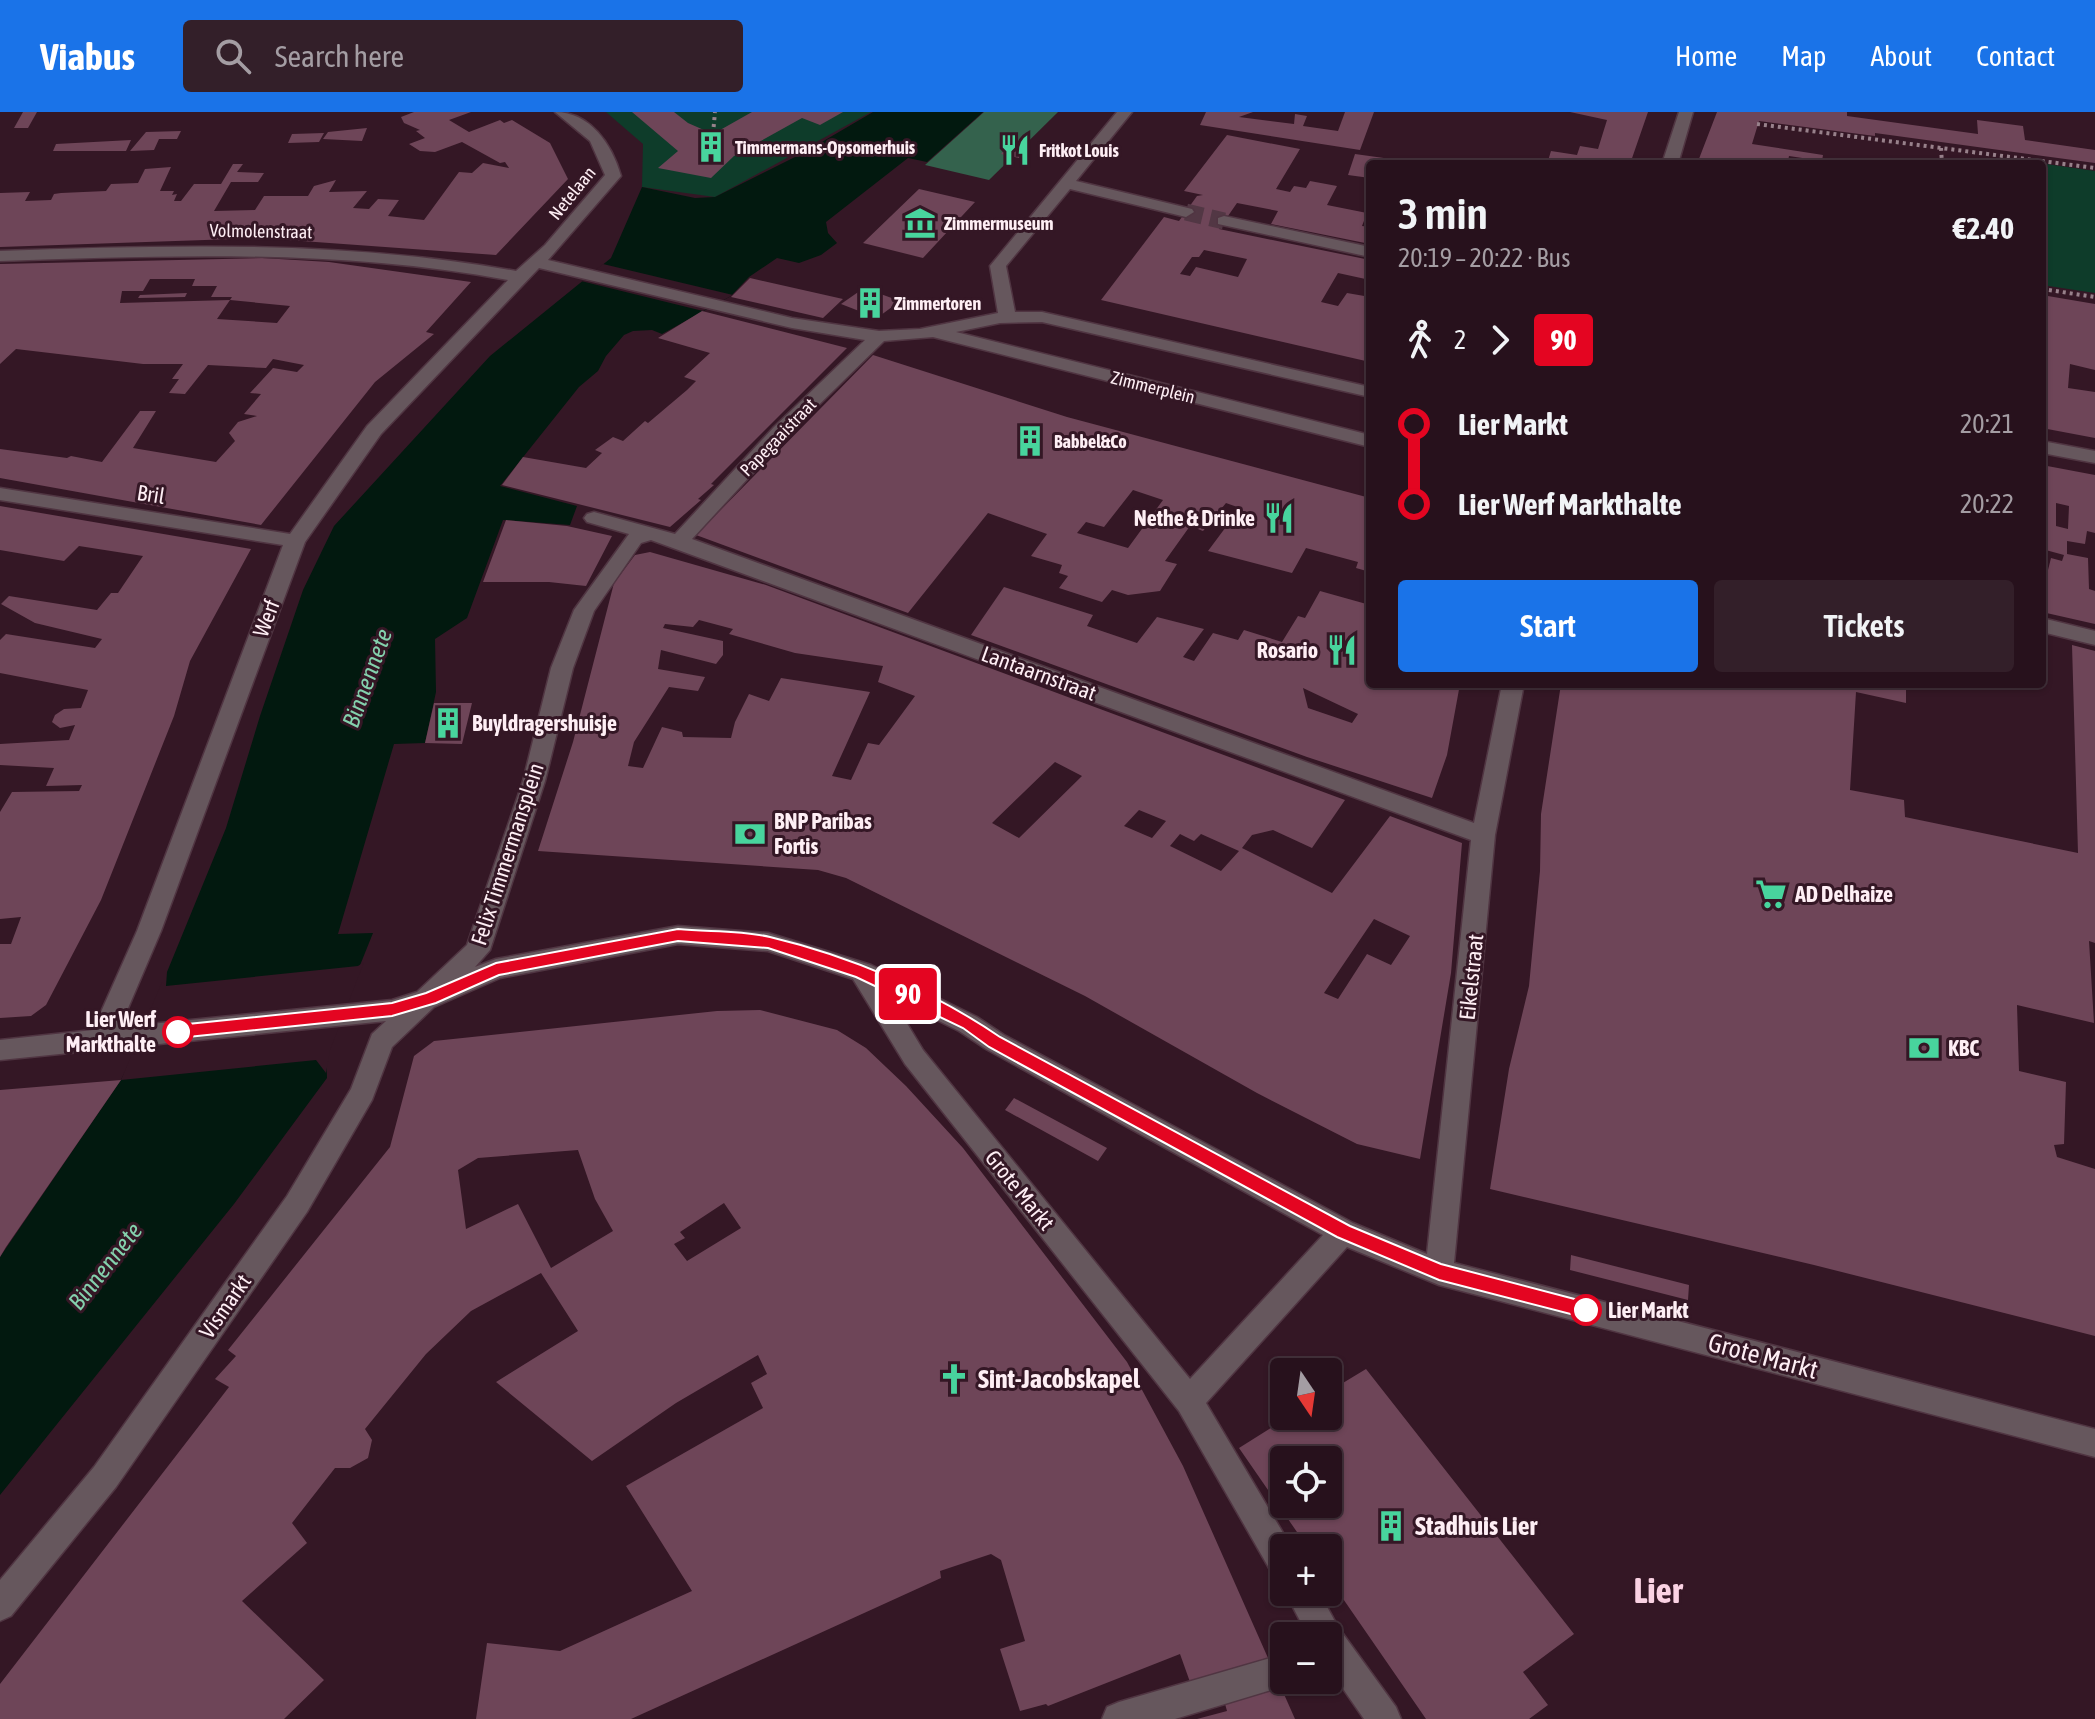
<!DOCTYPE html>
<html lang="en">
<head>
<meta charset="utf-8">
<style>
  :root { --surface:#27111c; --page:#331f29; --text:#f1f3f6; --muted:#a49da3; --line:#43313b; --accent:#1a73e8 }
  body { margin:0; font-family:"Asap Condensed",sans-serif; background:var(--page); color:var(--text); height:100vh; display:flex; flex-direction:column; font-size:30px; white-space:nowrap }
  * { box-sizing:border-box; margin:0 }
  p { font-size:26px; color:var(--muted) }
  .icon { flex:none; width:44px; height:44px; fill:none; stroke:currentColor; stroke-width:2; stroke-linecap:round; stroke-linejoin:round }
  .map { position:relative; flex:1; overflow:hidden }
  .details { position:absolute; left:1366px; top:48px; width:680px; height:528px; display:flex; flex-direction:column; background:var(--surface); border-radius:8px; box-shadow:0 2px 6px #0004,0 0 0 2px var(--line) }
  .details>* { flex:none }
  .badge { padding:0 16px; border-radius:6px; font-size:28px; line-height:52px }
  .needle { width:52px; rotate:167deg }
  .tools { position:absolute; left:1270px; top:1246px; display:grid; gap:16px }
  .tools a { display:grid; place-items:center; width:72px; height:72px; border-radius:8px; background:var(--surface); box-shadow:0 2px 6px #0004,0 0 0 2px var(--line); font-size:40px }
  .map>.badge { position:absolute; translate:-50% -50%; box-shadow:0 0 0 4px #fff }
  .legs { display:flex; align-items:center; gap:12px; height:88px; padding:0 32px; font-size:26px }
  .legs p { margin-inline-start:auto }
  .overview { display:flex; align-items:center; justify-content:space-between; height:136px; padding:0 32px }
  h1 { font-size:44px; font-weight:600; line-height:60px }
  .button { display:flex; gap:16px; margin-top:auto; padding:16px 32px }
  .button a { flex:1; height:92px; border-radius:8px; background:var(--accent); color:#fff; font-size:32px; font-weight:600; line-height:92px; text-align:center }
  .button a+a { background:var(--page); color:var(--text) }
  ul { padding:0 32px; list-style:none }
  li { display:flex; align-items:center; gap:28px; height:80px; font-size:30px }
  li i { display:grid; place-items:center; width:12px; height:100%; margin:0 10px; background:currentColor }
  li i::after { content:''; width:20px; height:20px; margin:-10px; border:6px solid; border-radius:50%; background:var(--surface) }
  li p { margin-inline-start:auto }
  li:first-child i { background:linear-gradient(#0000 50%,currentColor 0) }
  li:last-child i { background:linear-gradient(currentColor 50%,#0000 0) }
  header { display:flex; align-items:center; gap:48px; box-sizing:border-box; height:112px; padding:0 40px; background:var(--accent); color:#fff }
  header strong { font-size:38px }
  nav { display:flex; gap:44px; margin-inline-start:auto; font-size:28px }
  .search { width:560px; height:72px; background:var(--page); display:flex; align-items:center; gap:20px; box-sizing:border-box; padding:0 28px; border-radius:8px; color:var(--muted); font-size:30px }
  .map>svg:first-child { display:block }
  .green { fill:#0e3c2a }
  .forest { fill:#34624d }
  .water { fill:#02190f }
  .pier { fill:#341725 }
  .building { fill:#6e4558; fill-rule:evenodd }
  .lines { fill:none; stroke-linecap:round; stroke-linejoin:round }
  .minor-tunnel { stroke:#523744; stroke-width:17; stroke-dasharray:17 8; stroke-linecap:butt }
  .minor-casing { stroke:#503542; stroke-width:3 }
  .path { stroke:#98818b; stroke-width:4; stroke-dasharray:3 4; stroke-linecap:butt }
  .minor { fill:#66575d; fill-rule:evenodd }
  .line-1 { fill:#e40521; stroke:#fff; stroke-width:2 }
  .stop-1-dot { fill:#fff; stroke:#e40521; stroke-width:4 }
  .labels { text-anchor:middle; dominant-baseline:central; stroke-width:6; stroke-linejoin:round; paint-order:stroke }
  .far-poi-label { font-size:18px; font-weight:bold; fill:#feeef4; stroke:#341725; text-anchor:start }
  .far-street-label { font-size:18px; fill:#feeef4; stroke:#341725 }
  .street-label { font-size:22px; fill:#feeef4; stroke:#341725 }
  .poi-label { font-size:22px; font-weight:bold; fill:#feeef4; stroke:#341725; text-anchor:start }
  .stop-label { font-size:22px; font-weight:bold; fill:#feeef4; stroke:#341725; text-anchor:end }
  .water-label { font-size:24px; font-style:italic; fill:#84d1ad; stroke:#341725 }
  .near-street-label { font-size:26px; fill:#feeef4; stroke:#341725 }
  .near-poi-label { font-size:26px; font-weight:bold; fill:#feeef4; stroke:#341725; text-anchor:start }
  .near-district-label { font-size:36px; font-weight:bold; fill:#fad2e3; stroke:#341725 }
</style>
</head>
<body>
<header>
<strong>Viabus</strong>
<div class="search"><svg class="icon" aria-label="search" viewBox="0 0 24 24"><circle cx="10" cy="10" r="6"/><path d="M15 15l6 6"/></svg>Search here</div>
<nav><a>Home</a><a>Map</a><a>About</a><a>Contact</a></nav>
</header>
<div class="map">
<svg width="2095" height="1607" viewBox="0 0 2095 1607">
  <rect width="100%" height="100%" fill="#341725"/>
  <path class="green" d="M606,0H871L715,85L642,75L643,32Z
    M2004,46L2095,59V181L2042,173V52H2003Z"/>
  <path class="forest" d="M984,0H1058L989,68L925,53Z"/>
  <path class="water" d="M873,0H983L927,50L908,46L826,110L828,121L837,131L821,143L799,151L777,146L749,165L731,184L662,222L652,218L633,219L624,223L606,244L598,259L579,275L500,374L577,394L570,413L503,408L467,506L435,527L436,580L425,631L394,632L338,822L373,821L326,938L327,966L234,1092L0,1383V1145L121,968L166,874L167,860L226,716L260,604L303,478L334,414L490,244L611,146L642,75L695,86L715,85L803,41Z"/>
  <path class="pier" d="M603,152L733,183L703,199L581,169Z
    M364,850L330,938L326,961L316,948L121,968L162,870L166,874L358,854Z"/>
  <path class="building" d="M23,0H37L28,16H14Z
    M414,0H471L449,8L469,20L500,8L504,11L512,8L550,31L568,67L496,143L260,126L0,135V81L30,80L25,89L51,88L54,82L61,81L106,79L111,72L138,71L145,57L171,55L160,79H174L172,83L177,82L174,89H181L194,72H221L233,52H243L237,60L264,61L258,70H231L214,99L255,98L264,84H308L314,74L336,68L329,80L367,79L353,96L369,97L378,87L399,88L388,104L424,108L459,60L472,61L483,51L509,56L505,50L500,51L462,30L435,40L420,39L409,32L425,26L416,19L420,18L404,11L401,5Z
    M632,0H674L688,11L713,22L752,0H843L820,13L802,6L734,44L711,66L658,56L678,39Z
    M1206,0H1253L1239,5L1294,12L1295,2L1307,4L1303,14L1338,19L1345,0H1374L1360,38L1200,13Z
    M1570,0H1648L1630,52H1547L1551,39L1577,43L1580,34L1598,37L1607,8Z
    M1717,0H1847V4L1978,22L1977,8L2023,14L2025,28L2095,38V51L1875,21V24L1759,9L1752,32L1823,43L1822,49L1789,44L1788,49L1794,52H1697Z
    M367,16L362,29L323,27L328,20Z
    M181,19L177,27H159L154,38L130,39L146,20Z
    M324,21L319,30L288,31L292,22Z
    M1227,23L1300,37L1276,77L1290,80L1294,74L1306,76L1310,69L1337,74L1327,93L1367,101L1362,114L1370,115V132L1271,112L1278,99L1237,91L1219,117L1370,148V168L1338,161L1321,190L1338,194L1347,181L1370,185V250L1101,188L1164,105L1179,109L1197,84L1203,83L1184,79ZM1204,138L1247,147L1238,165L1196,155L1190,164L1180,162L1192,145H1199Z
    M131,28L126,39H53L56,32Z
    M1012,30L1030,34L1019,46L1001,42Z
    M1355,42L1391,47L1389,52H1370V66L1348,63Z
    M919,77L975,90L923,146L863,131Z
    M262,146L329,150L471,170L426,220L434,222L375,270L261,413L0,366V337L67,346L71,344L102,350L140,299H156L133,336L216,350L235,329L229,321L238,310L257,304L244,302L261,282L250,281L273,256L297,260L304,253L273,247L266,256L208,253L185,282L169,281L179,267H172L183,252H143L16,237L0,252V152ZM150,167H195L192,174H217L211,185H232L230,188L290,194L277,211L217,207L230,188L120,191L122,179H143Z
    M750,166L843,187L823,206L731,185Z
    M864,176L900,189L877,206L841,192Z
    M187,181L185,185L138,186L140,183Z
    M2042,183L2095,192V258L2070,252L2068,276L2095,280V326L2042,316Z
    M702,199L847,236L711,372L714,373L698,387L701,388L670,415L502,373L523,345L586,356L602,341L595,338L613,325L623,329L645,309L648,311L687,278L696,269L684,265L710,241L658,226Z
    M873,243L1067,305L1370,386V460L1356,456L1358,450L1306,436L1292,461L1208,439L1240,396L1226,391L1203,419L1190,414L1165,449L1177,452L1160,479L1128,483L1112,478L1102,490L1059,476L1068,464L1059,461L1062,453L1031,444L1047,422L988,401L908,501L696,423ZM1133,378L1163,388L1128,436L1077,421L1086,410L1104,415Z
    M2042,353L2095,363V421L2087,419L2085,432L2067,429V442L2088,446L2089,477L2095,479V512L2042,500V457L2048,458L2051,446L2062,449L2064,443L2042,437ZM2056,391L2069,394L2068,417L2056,414Z
    M0,394L251,437L190,549L174,604L101,788L46,893L31,904L0,906V832H11L21,805L0,807V700L12,680L79,679L82,673L46,674L54,656L0,653V632L69,628L75,613L60,616L52,610L55,603L64,597L81,596L88,578L0,561V528L6,522L95,536L102,527L35,511L1,492L9,484L97,498L111,481H118L143,444L79,434L64,449L0,438Z
    M506,408L567,414L612,424L586,474L549,470H483Z
    M650,440L766,473L1345,688L1312,736L1273,718L1252,723L1242,736L1332,781L1390,704L1462,731L1451,861L1420,1047L1357,1032L1257,981L1085,884L846,766L818,758L538,739L573,630L614,471L635,443ZM699,508L733,517L729,522L795,541L883,554L878,570L915,584L879,633L868,631L851,668L832,664L870,580L781,566L769,589L749,582L735,610L731,626L683,625L682,620L662,615L643,656L628,654L634,630L669,575L698,579L705,565L658,557L661,538L716,552L723,543V529L663,516L665,512L693,515ZM1055,650L1082,664L1019,726L992,711ZM1139,698L1166,709L1152,726L1124,714ZM1180,722L1194,729L1201,722L1239,739L1221,759L1170,734ZM1374,807L1410,824L1391,853L1367,842L1338,887L1324,881Z
    M1004,475L1093,503L1087,514L1137,531L1157,505L1204,517L1183,545L1194,549L1213,521L1238,528L1244,518L1282,530L1298,504L1305,506L1320,479L1370,493V572H1460L1447,643L1432,686L1307,645L971,523ZM1303,576L1358,602L1352,611L1308,596Z
    M2072,533L2095,539V831L2089,829L2094,911L2017,893L2019,959L2066,970L2064,1032L2054,1033L2057,1045L2095,1057V1224L1814,1153L1490,1077L1509,957L1529,874L1540,759L1541,702L1561,572H1906V591L1856,580L1850,678L1904,688L1905,705L2078,741Z
    M434,591H472L462,632L425,631Z
    M760,898L837,918L866,936L906,974L963,1036L1127,1250L1183,1354L1295,1607H1197L1227,1599L1217,1563L1190,1570L1180,1542L1048,1594L1046,1592L1020,1599L1000,1537L1025,1529L1001,1448L991,1442L940,1459L941,1466L631,1607H476L487,1531L560,1539L692,1479L626,1374L763,1296L751,1271L767,1262L758,1243L676,1291L592,1349L496,1270L578,1219L541,1161L471,1199L426,1242L365,1317L372,1328L368,1346L350,1356H335L292,1411L307,1431L242,1489L324,1568L284,1607H0V1572L229,1275L215,1267L236,1244L228,1238L390,1035L414,944L434,929L717,899ZM578,1038L595,1087L613,1119L551,1156L518,1092L466,1117L458,1058L478,1046ZM724,1091L741,1116L687,1149L674,1132L685,1126L680,1120Z
    M121,968L6,1135L0,1145V978Z
    M1014,986L1107,1036L1098,1049L1005,998Z
    M1571,1143L1689,1173L1688,1188L1570,1158Z
    M1366,1257L1574,1522L1523,1560L1548,1593L1529,1607H1426L1328,1465V1436H1308L1239,1336L1290,1304H1328V1280ZM1284,1348H1328V1392H1284Z"/>
  <g class="lines">
    <path class="minor-tunnel" d="M1186,100L1224,109"/>
    <defs>
      <path id="minor" d="M555,0C590,0 612,32 621,64L548,148L792,206L879,219L920,217L998,201L990,154L1117,0H1132L1076,69L1192,97L1194,100L1186,105L1070,77L1006,154L1015,200H1042L1370,275V285L1042,210L1000,211L956,220L1370,323V335L933,225L884,229L788,323L692,427L1474,711L1502,572H1524L1495,723L1454,1151L2095,1317V1345L1439,1173L1347,1135L1206,1291L1292,1436H1284V1468L1273,1463L1179,1299L905,952L853,867L768,839L678,832L500,866L434,895L392,935L372,988L307,1100L116,1375L11,1504L0,1509V1468L94,1355L287,1084L351,977L372,922L386,909L0,948V928L93,918L137,819L283,433L0,388V376L290,422L367,314L508,168C340,137 170,143 0,149V139C174,133 345,128 516,159L545,133L605,63L590,29ZM539,156L792,216L865,228L774,315L675,422L594,400L587,402L584,406L587,410L629,422L574,498L551,556L523,669L467,833L417,880L392,888L120,915L161,819L305,430L381,322ZM651,428L1471,728L1427,1142L1353,1111L1004,923L977,905L871,853L768,821L678,814L496,847L475,855L490,838L545,669L573,556L594,499L641,431ZM891,885L959,919L986,937L1323,1123L1190,1267L923,938Z
        M1679,0H1693L1678,52H1662Z
        M1224,104L1370,135V145L1218,112V106Z
        M2042,329L2095,339V351L2042,341Z
        M2042,506L2095,519V533L2042,520Z
        M1285,1480H1319L1338,1515L1396,1595L1401,1607H1364L1328,1555V1524H1308Z
        M1284,1542V1568H1296L1284,1574L1175,1607H1102L1107,1595L1119,1590Z"/>
    </defs>
    <use href="#minor" class="minor-casing"/>
    <path class="path" d="M1757,12L2095,56
      M713,22L715,0
      M1941,36L1942,52
      M2042,177L2095,185"/>
    <use href="#minor" class="minor"/>
  </g>
  <path class="line-1" d="M678,817C708,820 741,818 770,825C850,844 933,879 1000,925L1350,1114L1441,1152L1586,1190L1592,1192L1595,1198L1592,1204L1586,1206L1439,1168L1337,1125L989,935L963,916L856,865L768,836L678,829L499,863L436,891L392,904L178,926L170,920L178,913L392,891L426,881L496,851Z"/>
  <defs>
    <symbol id="building-bare" viewBox="-9 -9 18 18"><path d="M-4-6H4V6H1V3H-1V6H-4ZM-2.5-4.3h1.7v1.8h-1.7ZM.8-4.3h1.7v1.8H.8ZM-2.5-1h1.7V.8h-1.7ZM.8-1h1.7V.8H.8Z" fill="#48d49d" stroke="#341725" stroke-width="2.5" paint-order="stroke"/></symbol>
    <symbol id="restaurant-bare" viewBox="-9 -9 18 18"><path d="M-5-6h1v4h1v-4h1v4h1v-4h1v5L-1.5 .5V6h-2V.5L-5-1ZM5-6V6H3V1.5H1.5Q1.5-4 5-6Z" fill="#48d49d" stroke="#341725" stroke-width="2.5" paint-order="stroke"/></symbol>
    <symbol id="museum-bare" viewBox="-9 -9 18 18"><path d="M0-6L6-3V-2H-6V-3ZM-5-1h2V3h-2ZM-1-1h2V3h-2ZM3-1h2V3H3ZM-6 4H6V6H-6Z" fill="#48d49d" stroke="#341725" stroke-width="2.5" paint-order="stroke"/></symbol>
    <symbol id="bank-bare" viewBox="-9 -9 18 18"><path d="M-6-4H6V4H-6ZM0-2.3a2.3 2.3 0 1 0 0 4.6a2.3 2.3 0 1 0 0-4.6Z" fill="#48d49d" stroke="#341725" stroke-width="2.5" paint-order="stroke"/></symbol>
    <symbol id="supermarket-bare" viewBox="-9 -9 18 18"><path d="M-6-5.5h2.5l.6 2H6L4.5 2H-2.5L-4.4-4H-6ZM-1.5 3.2a1.3 1.3 0 1 0 .1 0ZM3 3.2a1.3 1.3 0 1 0 .1 0Z" fill="#48d49d" stroke="#341725" stroke-width="2.5" paint-order="stroke"/></symbol>
    <symbol id="church-bare" viewBox="-9 -9 18 18"><path d="M-1.2-6h2.4v3.5h3.3v2.4h-3.3V6h-2.4V-.1h-3.3v-2.4h3.3Z" fill="#48d49d" stroke="#341725" stroke-width="2.5" paint-order="stroke"/></symbol>
  </defs>
  <g fill-rule="evenodd">
    <use href="#building-bare" x="689" y="13" width="44" height="44"/>
    <use href="#restaurant-bare" x="993" y="16" width="44" height="44"/>
    <use href="#museum-bare" x="898" y="89" width="44" height="44"/>
    <use href="#building-bare" x="848" y="169" width="44" height="44"/>
    <use href="#building-bare" x="1008" y="307" width="44" height="44"/>
    <use href="#restaurant-bare" x="1257" y="384" width="44" height="44"/>
    <use href="#restaurant-bare" x="1320" y="516" width="44" height="44"/>
    <use href="#building-bare" x="426" y="589" width="44" height="44"/>
    <use href="#bank-bare" x="728" y="700" width="44" height="44"/>
    <use href="#supermarket-bare" x="1749" y="760" width="44" height="44"/>
    <use href="#bank-bare" x="1902" y="914" width="44" height="44"/>
    <use href="#church-bare" x="932" y="1245" width="44" height="44"/>
    <use href="#building-bare" x="1369" y="1392" width="44" height="44"/>
  </g>
  <g class="stop-1-dot">
    <circle cx="178" cy="920" r="14"/>
    <circle cx="1586" cy="1198" r="14"/>
  </g>
  <g class="labels">
    <g class="far-poi-label">
      <text x="735" y="35">Timmermans-Opsomerhuis</text>
      <text x="1039" y="38">Fritkot Louis</text>
      <text x="944" y="111">Zimmermuseum</text>
      <text x="894" y="191">Zimmertoren</text>
      <text x="1054" y="329">Babbel&amp;Co</text>
    </g>
    <g class="far-street-label">
      <text transform="translate(572 81) rotate(-51)">Netelaan</text>
      <text transform="translate(261 119) rotate(1)">Volmolenstraat</text>
      <text transform="translate(1153 275) rotate(14)">Zimmerplein</text>
      <text transform="translate(778 325) rotate(-46)">Papegaaistraat</text>
    </g>
    <g class="street-label">
      <text transform="translate(151 382) rotate(9)">Bril</text>
      <text transform="translate(266 506) rotate(-69)">Werf</text>
      <text transform="translate(1039 561) rotate(20)">Lantaarnstraat</text>
      <text transform="translate(507 742) rotate(-72)">Felix Timmermansplein</text>
      <text transform="translate(1471 865) rotate(-84)">Eikelstraat</text>
      <text transform="translate(1020 1078) rotate(51)">Grote Markt</text>
      <text transform="translate(225 1194) rotate(-55)">Vismarkt</text>
    </g>
    <g class="poi-label">
      <text x="1255" y="406" text-anchor="end">Nethe &amp; Drinke</text>
      <text x="1318" y="538" text-anchor="end">Rosario</text>
      <text x="472" y="611">Buyldragershuisje</text>
      <text x="774" y="709">BNP Paribas<tspan x="774" dy="25">Fortis</tspan></text>
      <text x="1795" y="782">AD Delhaize</text>
      <text x="1948" y="936">KBC</text>
    </g>
    <g class="stop-label">
      <text x="156" y="907">Lier Werf<tspan x="156" dy="25">Markthalte</tspan></text>
      <text x="1608" y="1198" text-anchor="start">Lier Markt</text>
    </g>
    <g class="water-label">
      <text transform="translate(367 566) rotate(-70)">Binnennete</text>
      <text transform="translate(105 1154) rotate(-52)">Binnennete</text>
    </g>
    <g class="near-street-label">
      <text transform="translate(1763 1244) rotate(15)">Grote Markt</text>
    </g>
    <g class="near-poi-label">
      <text x="978" y="1267">Sint-Jacobskapel</text>
      <text x="1415" y="1414">Stadhuis Lier</text>
    </g>
    <g class="near-district-label">
      <text x="1658" y="1478">Lier</text>
    </g>
  </g>
</svg>
<div class="tools">
<a><svg class="needle" viewBox="-14 -14 28 28"><path d="M0-13l5 13h-10z" fill="#e53935"/><path d="M0 13l5-13h-10z" fill="#a49da3"/></svg></a>
<a><svg class="icon" aria-label="locate" viewBox="0 0 24 24"><circle cx="12" cy="12" r="6"/><path d="M12 2v4M12 18v4M2 12h4M18 12h4"/></svg></a>
<a>+</a>
<a>−</a>
</div>
<b class="badge" style="left:908px;top:882px;background:#e40521;color:#fff">90</b>
<section class="details">
<div class="overview"><div><h1>3 min</h1><p>20:19 – 20:22 · Bus</p></div><b>€2.40</b></div>
<div class="legs"><svg class="icon" aria-label="walk" viewBox="0 0 24 24"><circle cx="13" cy="4" r="2"/><path d="M13 8l-2 6 4 7M11 14l-3 7M7 12l3-4h3l4 4"/></svg>2<svg class="icon" aria-label="forward" viewBox="0 0 24 24"><path d="M9 5l7 7-7 7"/></svg><b class="badge" style="background:#e40521;color:#fff">90</b></div>
<ul>
<li><i style="color:#e40521"></i><b>Lier Markt</b><p>20:21</p></li>
<li><i style="color:#e40521"></i><b>Lier Werf Markthalte</b><p>20:22</p></li>
</ul>
<div class="button"><a>Start</a><a>Tickets</a></div>
</section>
</div>
</body>
</html>
